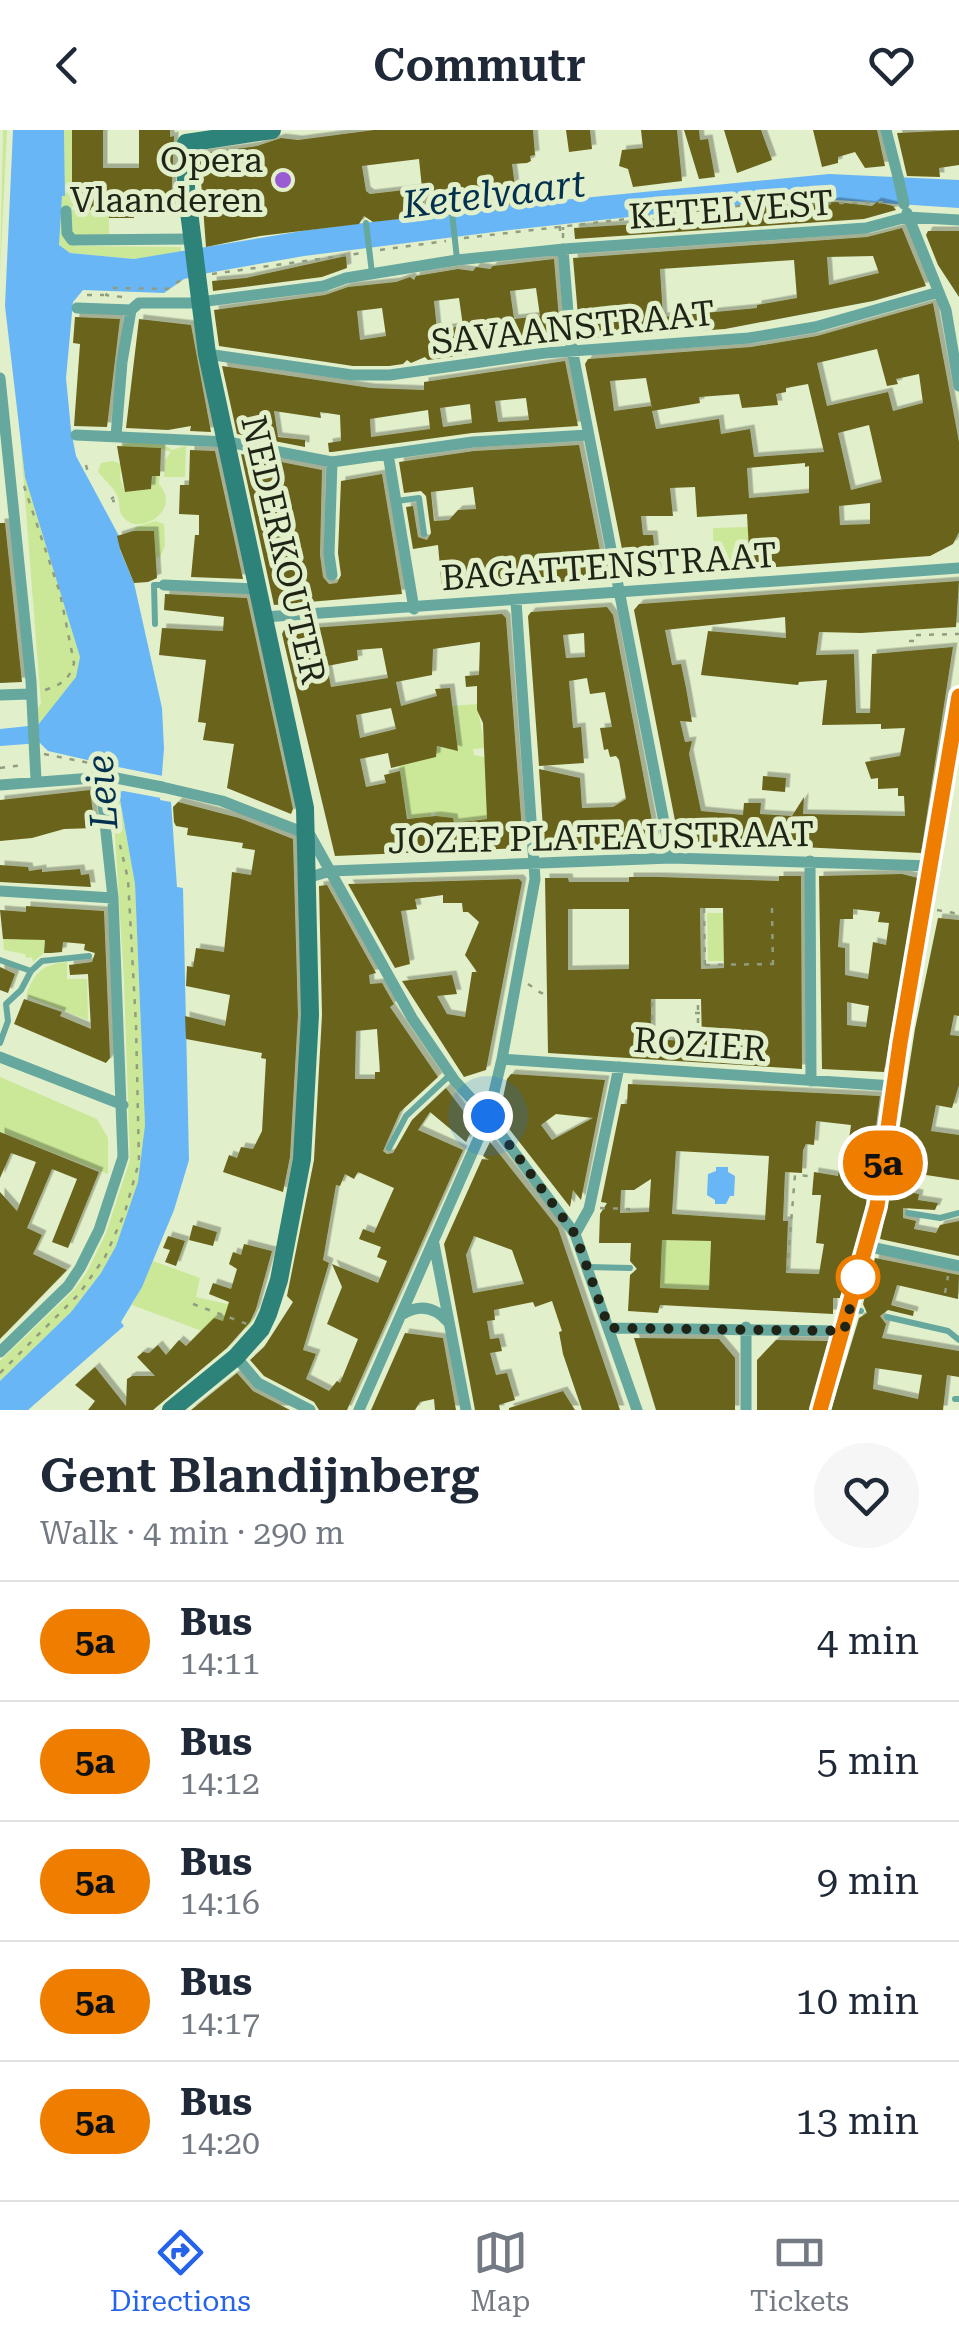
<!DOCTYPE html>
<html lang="en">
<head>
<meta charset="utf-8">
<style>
  :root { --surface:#fff; --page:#f6f6f7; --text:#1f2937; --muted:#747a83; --line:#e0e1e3; --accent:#2563eb }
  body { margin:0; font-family:"Roboto Serif",serif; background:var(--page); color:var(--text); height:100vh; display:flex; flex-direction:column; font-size:38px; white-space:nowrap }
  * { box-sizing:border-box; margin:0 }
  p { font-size:32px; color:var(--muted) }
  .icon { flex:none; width:55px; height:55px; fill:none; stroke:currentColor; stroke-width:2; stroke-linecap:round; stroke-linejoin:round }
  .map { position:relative; height:1280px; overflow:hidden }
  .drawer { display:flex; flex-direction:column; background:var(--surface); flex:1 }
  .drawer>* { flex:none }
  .badge { padding:0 20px; border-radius:32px; font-size:35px; line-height:65px }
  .you { position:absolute; width:50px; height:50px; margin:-25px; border:8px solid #fff; border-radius:50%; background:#1a73e8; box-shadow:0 0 0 15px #1a73e833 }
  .map>.badge { position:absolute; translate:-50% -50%; box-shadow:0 0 0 5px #fff }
  .round { display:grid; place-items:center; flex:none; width:105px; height:105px; border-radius:52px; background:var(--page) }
  .headline { display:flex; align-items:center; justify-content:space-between; height:170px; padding:0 40px }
  h1 { font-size:48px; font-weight:600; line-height:75px }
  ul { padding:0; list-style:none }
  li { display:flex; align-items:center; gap:30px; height:120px; padding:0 40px; border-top:2px solid var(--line) }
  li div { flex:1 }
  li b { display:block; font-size:38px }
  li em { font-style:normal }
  li .badge { min-width:110px; font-weight:700; text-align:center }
  header { display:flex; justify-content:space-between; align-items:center; height:130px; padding:0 40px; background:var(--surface); font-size:45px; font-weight:600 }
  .dock { display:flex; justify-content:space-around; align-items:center; height:140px; border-top:2px solid var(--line); background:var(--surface); font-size:28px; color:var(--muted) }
  .dock a { display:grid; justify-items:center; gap:5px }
  .dock .active { color:var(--accent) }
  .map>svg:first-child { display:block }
  .green { fill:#cae897 }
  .water { fill:#68b6f5 }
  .pier { fill:#e1efca }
  .building { fill:#69641d; fill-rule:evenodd; filter:url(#shadow) }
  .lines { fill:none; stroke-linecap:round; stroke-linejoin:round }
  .path { stroke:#929c81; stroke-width:2.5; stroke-dasharray:5 8; stroke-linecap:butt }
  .lane { stroke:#66a79e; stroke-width:6 }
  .street { stroke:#66a79e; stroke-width:11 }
  .secondary { stroke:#2d8279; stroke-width:18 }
  .path-bridge { stroke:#929c81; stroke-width:2.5; stroke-dasharray:5 8; stroke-linecap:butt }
  .street-bridge { stroke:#66a79e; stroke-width:11 }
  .line-casing { stroke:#fff; stroke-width:22 }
  .line { stroke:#ef7d00; stroke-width:15 }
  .walk { stroke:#1f2416; stroke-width:10; stroke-dasharray:0 18 }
  .poi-dot { fill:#995cd3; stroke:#e1efca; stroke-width:4 }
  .stop-dot { fill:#fff; stroke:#ef7d00; stroke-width:5 }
  .labels { text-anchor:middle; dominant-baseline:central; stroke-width:10; stroke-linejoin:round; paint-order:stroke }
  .poi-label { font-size:35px; fill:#1f2416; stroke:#e1efca; text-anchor:end }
  .street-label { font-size:35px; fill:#1f2416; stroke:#e1efca }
  .water-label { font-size:38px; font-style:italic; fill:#04304f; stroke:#e1efca }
</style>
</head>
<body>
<header><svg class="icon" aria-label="back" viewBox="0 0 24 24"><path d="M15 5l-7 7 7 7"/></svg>Commutr<svg class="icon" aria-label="heart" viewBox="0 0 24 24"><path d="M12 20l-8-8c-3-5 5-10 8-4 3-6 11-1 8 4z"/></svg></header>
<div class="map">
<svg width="959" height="1280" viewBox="0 0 959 1280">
  <defs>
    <filter id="shadow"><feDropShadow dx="4.5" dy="-4.5" stdDeviation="0" flood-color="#0004"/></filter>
  </defs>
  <rect width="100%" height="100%" fill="#e1efca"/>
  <path class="green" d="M3,0H7L0,145Z
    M64,0H72V80H109V108H75V116L181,117V122L134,129L70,123L61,119L58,109L62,66L65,65Z
    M19,291L25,347L80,527L77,547L38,595L36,579L41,574Z
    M134,312L161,313L172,320L186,316L185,347H164L165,330L171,322L161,319L159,354C182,380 142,404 126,390C118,383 120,376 118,367C115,359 103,348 98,342L101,333L113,331L121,334L120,348L125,362L151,359L153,345L122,320L121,315Z
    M156,391L164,394L165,416L160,427L153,428L154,401H135V397Z
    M748,397L750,439L714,442L713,398Z
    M477,574L485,618L473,619L474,625L488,628L487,689L472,690V696L454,693L453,688H436L435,682L431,683V690L408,688L399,636L436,627V617L458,620L451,576Z
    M112,658L123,660L119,664L135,754L145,995L139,1052L116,1116L101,1143L71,1182L0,1251V1231L74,1160L87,1142L106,1103L130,1030L124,850Z
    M707,783H723L724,831H708Z
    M19,798L45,810L44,823L33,832L32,827L26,828L25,824L4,820L3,809L19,810Z
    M67,832V849H87L88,890L26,866C34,843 42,834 67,832Z
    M0,947L97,989L108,1008V1044L0,1002Z
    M662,1110L711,1111L709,1160L660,1158Z
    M153,1131L200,1148L196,1167L231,1175L228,1183L253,1191L247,1198L214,1188L202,1201L132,1175Z"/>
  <path class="water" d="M13,0H64L65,66H62L59,115L70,123L134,129L308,100L491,77L829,44L959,50V78L836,70L748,74L510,100L304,126L208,143L184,149L164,163L83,160L73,172L66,248L71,300L76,326L119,406L120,420L134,453L162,578L164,618L160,670L171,672L177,757L183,758L189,1030L174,1080L142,1157L121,1192L124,1196L28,1280H0V1251L71,1182L101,1143L116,1116L138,1052L145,995L135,754L119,664L123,660L118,637L48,621L40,613L0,616V599L38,595L76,547L80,527L25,347L5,176Z
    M716,1037H728V1042L735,1046L734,1066H730L726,1074H715V1070L707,1065L708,1044L716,1041Z"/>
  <path class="pier" d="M113,636L163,646L161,668L118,660Z"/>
  <path class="building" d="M72,0H103V38H139V0H170V7L174,6L171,79L134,80V88H109V80H75L72,74Z
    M374,0H533L535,25L530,26L531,31L527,33L512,34L515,57L517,61L556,57L558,72L490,76L488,61L423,65L426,86L373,92L364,86L359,94L260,106L206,117L199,24L257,16L281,8L298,10ZM419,29L422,58L370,64L366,61L362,36Z
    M566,0H590L592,19L569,22Z
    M641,0H677L682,51L633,57L628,39L619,36L622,20L643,18Z
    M684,0H699L700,10L708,9L715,47L699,49Z
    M724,0H761L772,30L737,43Z
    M813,0H877L885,36L865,38L855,22L838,27V33L822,37Z
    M959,0V35L939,38L940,47L907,46L897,3Z
    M836,72L872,76L877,72L893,76L896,80L864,89L575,109L574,98L654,93L655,98L746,91L745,76Z
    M902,98L926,156L873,171L725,199L580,209L573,128L867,107ZM873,126L879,143L829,155L827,127ZM794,130L797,168L757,175V178L663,187L660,139Z
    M928,101H959V167L938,135L926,105Z
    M346,126L347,138L322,147L213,161L212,151L246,148Z
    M554,129L561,212L550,208L546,214L505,219L501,216L497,220L483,219L480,223L428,230L425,227L411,233L407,230L403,234L389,236H353L219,216L214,180L325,165L348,157L396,152L410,147L414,150L416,146L458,139L473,141L476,137L490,139L493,136ZM536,158L540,186L514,189L510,161ZM459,168L463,196L437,200L434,171ZM382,178L386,206L360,210L357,181Z
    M933,173L959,312V402L953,414L930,426L750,439L747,384L697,387L695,357L670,358L673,386H641L643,405H653L657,445L631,447L627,444L585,234L588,229L751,217L817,206ZM877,219L887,256L898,254L896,249L919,244L923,273L893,281L888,262L827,276L817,233ZM646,248L652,279L651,276L614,281L610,251ZM808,254L824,322L754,327L750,299L721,304L719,289L656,299L652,281L700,273L699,267L739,264L742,278L778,275L776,264L786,262V258ZM869,295L882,352L851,360L838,303ZM805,333V337L809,336V363L749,368L747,338ZM870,373V394L840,395L839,376Z
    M75,187L120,189L107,297L74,296L80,214L73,213Z
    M139,189L191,195L211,302L190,301L191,296L168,300L126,298Z
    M565,231L578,296L472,303L332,322H329L328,313L341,311L340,285L320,282L321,288L274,281L278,307L305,310V317L237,304L222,236L371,258L424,260V252ZM526,268L529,290L498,292L495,271ZM470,274L472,293L443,297L440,278ZM428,280L430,299L371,307L370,289Z
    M579,315L605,446L603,449L442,460L438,415L413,419L406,377L413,376L418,407L427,410L431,403L426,366L421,361L404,363L399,332L474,321ZM473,357L476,379L458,380L449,390L434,391L431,362Z
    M117,316L161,318L160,346H152L151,359L125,362Z
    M190,320L215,321L243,449L191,447L195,405H199V385L179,384L180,355H189Z
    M241,324L322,340L320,425L323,447L329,454L337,453L341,445L338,423L341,351L382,344L402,464L274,475Z
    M0,393H5L22,552L0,553Z
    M133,401H154L157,448L148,452L134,453L120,419L117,406Z
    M959,451L956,497L861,503L819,502L816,525L854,524L856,583H870L872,524L953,517L921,723L683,711L678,706L634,480L639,474ZM785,487L786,508L708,501L701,545L798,555L799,552L827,550L822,595L881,594V599L905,598L900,626L865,632L871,649L878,648V659L898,658V666H904L905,686L803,684L804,667L792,686L760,684L761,673H744L743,685L701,681L689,624L692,611L685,612L680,591L692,592L686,558L681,534L672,535L665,500Z
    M165,464L247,468L293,679L291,684L227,658L234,614L203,610L206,593L198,592L206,530L159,525L162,498L223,501L224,487L164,480Z
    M607,477L613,485L655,707L650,713L548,717L544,714L539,639L580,648L582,678L613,677L626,669L619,630L616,626L610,627L608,619L604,620L600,598L612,597L605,562L590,564L587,548L569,551L573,598L581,597L584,633L539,636L528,486L531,482ZM584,503L585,527L566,528L563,505Z
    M502,484L506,488L523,714L520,718L335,726L282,504L284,500ZM480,512L479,545L465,546L466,557L477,556V580L483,593L487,689L454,693L453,688L436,686L407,689L400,641L384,645L386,653L366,657L360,629L388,623L391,638L436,627L437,616L458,621L450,558L435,559L437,566L401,576L396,552L432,545L433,519ZM382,518L388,548L331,557L327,536L358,530L357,520ZM391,578L396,599L360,608L356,585Z
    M763,646L786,648L785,662L762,660Z
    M90,660L95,698L64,699L32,708L0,711V670Z
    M178,672L239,688L293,709L298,885L290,1027L283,1062L223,1042L229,1025L237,1028L241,1017L253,1019L262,1001L266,929L261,928L262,923L186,909L185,886L225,896L230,865L186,856L187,836L193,837L196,818L224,822L232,742L251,745L255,720L242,718L243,713L187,705L188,698L176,696L174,692L173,677Z
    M0,735L28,737L29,741L42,739V742L80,739L81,745L89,744L91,757L0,752Z
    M902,744L918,748L884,942L822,939L819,746ZM853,779L880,782L878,792L889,793L886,815L873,812L868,849L845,845V818L838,817L840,789H853ZM847,872L869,876L866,897L847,895Z
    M779,746H801L802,939L548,923L545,748H568L569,752H629V747H660L779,751ZM700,778H723L724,838L701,839ZM568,779H629V839L568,840ZM651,869H701L702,912L651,909Z
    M519,749L522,752L486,940L464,947L402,851L452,845L457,864L437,866L447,884L465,887L472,842H477L465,825L479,792L468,782H463L462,773H443V765L415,769L417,779L401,781L410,834L395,838L348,754Z
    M327,755L376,843L369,845L370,854L382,853L394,874L390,877L438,947L400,982L383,1021L387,1024L393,1023L412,990L446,958L474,995L466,1012L430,982L418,1000L463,1020L347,1280H319L314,1272L264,1246L250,1230L264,1217L293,1172L287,1166L314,1030L322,885L319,756ZM377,899L380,942H375V949H355L356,901ZM358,1042L394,1058L374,1103L363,1099L359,1109L381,1117L377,1127L387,1131L378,1153L332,1134L342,1157L327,1194L358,1209L340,1253L337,1251L329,1261L306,1249L316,1224L303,1220L329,1133L323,1130L336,1055L340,1056L345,1044L354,1049Z
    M26,776L104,781L110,928L106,933L14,894L24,869L62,882L60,886L91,899L88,844L70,845L69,835L92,832L95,823L84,820L85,814L63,812L62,822L51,823H44L45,810L3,809L0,780L26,782Z
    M938,788L959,790V886L954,885L950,905L959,906V955L952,978L936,975L931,1001L959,1005V1050L893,1040L915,899Z
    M0,837L15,844L8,863L0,860Z
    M511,944L605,950L581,1070L573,1060L570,1077L499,986L507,949ZM556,984L593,988L552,1010L541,995Z
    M628,954L880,966L864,1089L840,1168H833V1184L660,1175L658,1183L628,1181L630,1145L637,1139L630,1131L631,1113H599L600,1084L607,1073L601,1072L621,974H627ZM816,991L851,995L848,1017L845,1030H841L838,1046L814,1042L812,1065H821L816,1113L824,1114L819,1144L786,1143L788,1091H783L785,1042L802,1043L803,1020L806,1014L814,1015ZM676,1021L769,1026L765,1090L672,1084ZM651,1049L649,1082L620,1083L621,1060H634ZM662,1110L711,1111L709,1160L660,1158Z
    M0,1002L99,1042L68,1118L52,1112L77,1049L52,1039L27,1098L42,1105L33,1124L67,1140L0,1209V1062L17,1081L36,1032L11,1023L0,1048Z
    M490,1012L558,1098L620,1280H582L563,1224L559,1202L562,1201L552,1171L535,1177L533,1172L494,1180L495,1190L487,1191L490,1209L499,1208L502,1221L490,1223L496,1245L507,1243L515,1270L499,1275L500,1280H475L444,1114L482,1029L489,1030L483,1026ZM474,1106L512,1120L524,1154L473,1163L466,1125Z
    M891,1059L919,1064L918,1070L938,1073L935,1080L903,1078V1088L916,1091L914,1099L936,1103L940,1095L959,1091V1126L880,1109Z
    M193,1095L217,1102L213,1116L189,1110Z
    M168,1106L185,1111L176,1136L165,1132L170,1120L163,1118Z
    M244,1114L272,1121L256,1179L250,1192L227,1218L153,1280H88L95,1271L75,1255L95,1237L126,1276L127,1249L132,1246H155L137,1227L143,1222L149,1223L158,1215L166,1225L179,1210L186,1216L214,1188L223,1191L229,1172L209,1164L213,1153L231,1159L237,1139L229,1134L233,1122L241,1125Z
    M875,1128L959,1145L958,1169L897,1155L891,1175L914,1181L913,1186L888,1180L880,1186L886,1194L882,1208L959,1221V1247L947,1245L943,1280H831L859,1188L867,1183L863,1174ZM875,1238L922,1245L918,1269L873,1259Z
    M405,1203L443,1208L456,1280H435L434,1269L420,1272L415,1280H371Z
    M634,1208L719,1209L735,1228V1280H656Z
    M776,1210L829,1211L809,1280H757V1230Z
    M237,1243L253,1261L290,1280H191Z
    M563,1261L575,1280H509V1278Z"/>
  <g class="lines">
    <path class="path" d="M464,108L747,75L889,72
      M563,108V97H560V103H563V97
      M380,120L446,111
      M212,144L362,123
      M87,165H104
      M122,167L106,165L112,158L167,159L184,148
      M86,335L89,347
      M24,356L60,463L74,533C70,549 61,555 45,560
      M111,369L114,367
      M112,371H115
      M909,511H916V505L959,504
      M44,624L95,634
      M102,635L103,630L116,634L117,638
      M0,638L23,635
      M704,778L705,839
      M772,778L773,838
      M937,780L959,784
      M705,835L773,834
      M528,854L541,863H548
      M652,872V904L698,906V871
      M600,1078L629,1079V1083
      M787,1141L795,1045L808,1046
      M945,1163L948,1146
      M193,1174L247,1194
      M0,1243L79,1164L105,1127L125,1082L139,1032L136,895L128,749L120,715"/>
    <path class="lane" d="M452,83L457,129
      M366,93L372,143
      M397,371L419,368L424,404
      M155,494L154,455H163
      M0,830L31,841
      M0,913L8,891L6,874L21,860L31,841L42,831L89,826
      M389,1018L406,986L450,945
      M908,1083L940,1088L959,1083
      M588,1137L630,1138
      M850,1179L861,1181
      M887,1187L948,1201L959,1210
      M955,1269H959"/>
    <path class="street" d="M886,0L898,47
      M66,81L67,103L72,110L191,109
      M907,83L946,180L959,256
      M563,119L570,208L671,728
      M77,178L131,180L139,173H192L324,156L346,148L457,130L564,119L866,98L907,87L959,90
      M207,224L352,245H390L545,223L749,208L815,197L939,162
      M0,248L31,551L36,650
      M76,305L228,312L332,332L473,312L588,305
      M116,306L122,232L131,180
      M388,324L414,479
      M332,332L329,424L332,445
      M164,455L257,459
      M264,487L959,438
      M0,565L29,564
      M0,655L106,647
      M162,657L222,671L310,705L412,888L455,951L488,987L575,1104L637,1280
      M810,731L811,951
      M307,748L330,741L671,728L932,736
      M0,761L113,768
      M0,927L123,975
      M502,929L893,956
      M575,1104L589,1079L619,937
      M434,1114L466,1280
      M866,1116L959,1136
      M403,1184C420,1174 435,1177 448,1192
      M609,1198L843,1201
      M0,1222L68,1156L80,1138L99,1100L123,1027L113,768L100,646
      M236,1227L258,1253L310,1280
      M359,1280L488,987L502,929L535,749L516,471
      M746,1280V1197
      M820,1280L877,1076L900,913L959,566"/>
    <path class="secondary" d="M171,1280L236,1227L261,1199L268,1184L279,1150L302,1029L310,885L305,678L207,224L186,58V13L272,0"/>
    <path class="path-bridge" d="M695,883H701
      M674,910V903"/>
    <path class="street-bridge" d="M898,47L904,74
      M116,648L162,657"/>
  </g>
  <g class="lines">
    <defs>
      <path id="line" d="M820,1280L877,1076L900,913L959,566"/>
    </defs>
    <use href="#line" class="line-casing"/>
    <use href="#line" class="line"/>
    <path class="walk" d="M488,986L575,1104L609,1198L844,1201L858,1147"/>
  </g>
  <circle class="poi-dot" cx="283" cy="50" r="10"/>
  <circle class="stop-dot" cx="858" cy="1147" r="20"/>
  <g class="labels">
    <g class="poi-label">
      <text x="263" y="30">Opera<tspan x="263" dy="40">Vlaanderen</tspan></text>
    </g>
    <g class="street-label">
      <text transform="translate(731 80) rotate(-4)">KETELVEST</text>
      <text transform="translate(573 198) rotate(-6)">SAVAANSTRAAT</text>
      <text transform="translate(283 420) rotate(77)">NEDERKOUTER</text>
      <text transform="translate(609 437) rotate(-4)">BAGATTENSTRAAT</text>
      <text transform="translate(601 708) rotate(-1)">JOZEF PLATEAUSTRAAT</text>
      <text transform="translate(700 915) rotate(4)">ROZIER</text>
    </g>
    <g class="water-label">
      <text transform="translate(494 64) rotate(-7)">Ketelvaart</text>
      <text transform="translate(102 662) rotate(-94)">Leie</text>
    </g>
  </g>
</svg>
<div class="you" style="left:488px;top:986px"></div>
<b class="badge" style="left:883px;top:1033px;background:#ef7d00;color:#111">5a</b>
</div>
<section class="drawer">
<div class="headline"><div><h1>Gent Blandijnberg</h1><p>Walk · 4 min · 290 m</p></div><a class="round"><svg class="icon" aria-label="heart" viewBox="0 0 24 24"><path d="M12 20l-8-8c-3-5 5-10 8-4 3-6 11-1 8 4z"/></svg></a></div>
<ul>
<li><span class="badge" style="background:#ef7d00;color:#111">5a</span><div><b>Bus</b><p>14:11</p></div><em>4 min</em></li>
<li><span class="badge" style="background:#ef7d00;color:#111">5a</span><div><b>Bus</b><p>14:12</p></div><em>5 min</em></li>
<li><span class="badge" style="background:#ef7d00;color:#111">5a</span><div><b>Bus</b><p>14:16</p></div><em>9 min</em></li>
<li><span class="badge" style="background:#ef7d00;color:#111">5a</span><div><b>Bus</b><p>14:17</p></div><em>10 min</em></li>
<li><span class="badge" style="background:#ef7d00;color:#111">5a</span><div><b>Bus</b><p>14:20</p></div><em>13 min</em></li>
</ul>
</section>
<nav class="dock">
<a class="active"><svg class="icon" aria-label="directions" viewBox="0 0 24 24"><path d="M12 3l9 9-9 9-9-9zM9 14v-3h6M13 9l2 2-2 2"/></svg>Directions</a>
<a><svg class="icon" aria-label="map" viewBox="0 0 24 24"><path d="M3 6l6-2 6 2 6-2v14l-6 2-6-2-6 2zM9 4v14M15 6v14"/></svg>Map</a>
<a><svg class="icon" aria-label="tickets" viewBox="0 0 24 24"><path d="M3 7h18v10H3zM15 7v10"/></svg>Tickets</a>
</nav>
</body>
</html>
